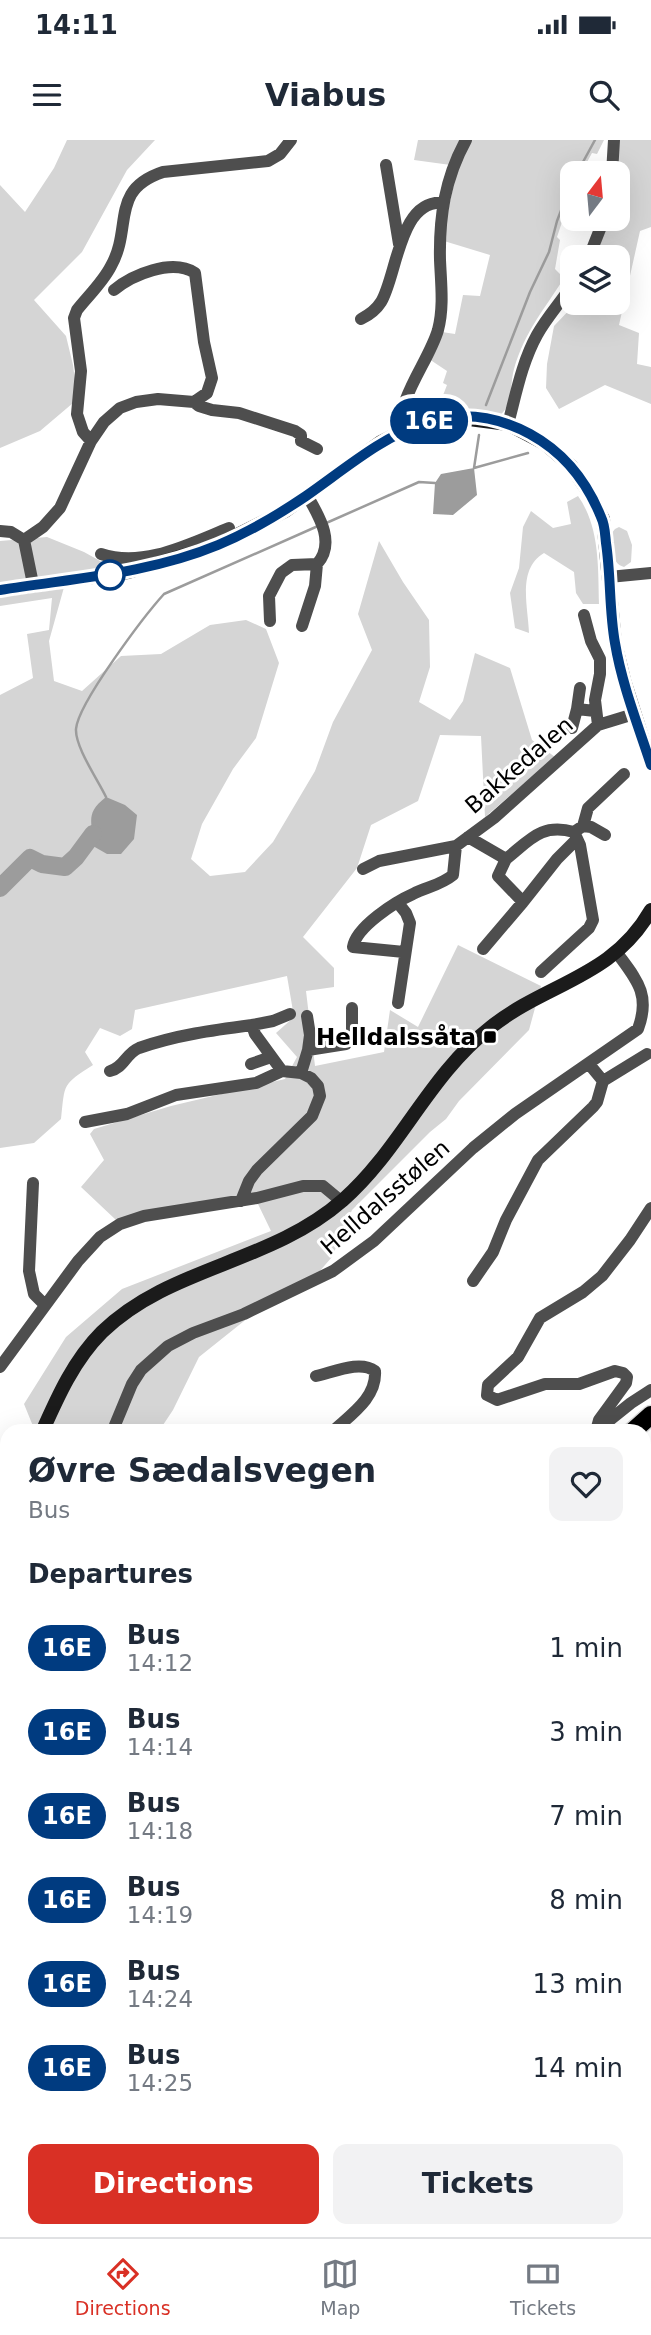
<!DOCTYPE html>
<html lang="en">
<head>
<meta charset="utf-8">
<style>
  :root { --surface:#fff; --page:#f2f2f3; --text:#1f2937; --muted:#747a83; --line:#e0e1e3; --accent:#d93025 }
  body { margin:0; font-family:"DejaVu Sans",sans-serif; background:var(--page); color:var(--text); height:100vh; display:flex; flex-direction:column; font-size:26px; white-space:nowrap }
  * { box-sizing:border-box; margin:0 }
  p { font-size:23px; color:var(--muted) }
  .icon { flex:none; width:38px; height:38px; fill:none; stroke:currentColor; stroke-width:2; stroke-linecap:round; stroke-linejoin:round }
  .map { position:relative; flex:1; overflow:hidden }
  .sheet { position:absolute; left:0px; top:1284px; width:651px; height:814px; display:flex; flex-direction:column; background:var(--surface); border-radius:21px 21px 0 0; box-shadow:0 7px 28px #0002 }
  .sheet>* { flex:none }
  .badge { padding:0 14px; border-radius:23px; font-size:24px; line-height:46px }
  .needle { width:46px; rotate:16deg }
  .buttons { position:absolute; left:560px; top:21px; display:grid; gap:14px }
  .buttons a { display:grid; place-items:center; width:70px; height:70px; border-radius:14px; background:var(--surface); box-shadow:0 7px 28px #0002; font-size:35px }
  .map>.badge { position:absolute; translate:-50% -50%; box-shadow:0 0 0 4px #fff }
  h2 { padding:0 28px; font-size:26px; line-height:63px }
  .round { display:grid; place-items:center; flex:none; width:74px; height:74px; border-radius:14px; background:var(--page) }
  .head { display:flex; align-items:center; justify-content:space-between; height:119px; padding:0 28px }
  h1 { font-size:33px; font-weight:600; line-height:52px }
  .cta { display:flex; gap:14px; margin-top:auto; padding:14px 28px }
  .cta a { flex:1; height:80px; border-radius:14px; background:var(--accent); color:#fff; font-size:28px; font-weight:600; line-height:80px; text-align:center }
  .cta a+a { background:var(--page); color:var(--text) }
  ul { padding:0; list-style:none }
  li { display:flex; align-items:center; gap:21px; height:84px; padding:0 28px }
  li div { flex:1 }
  li b { display:block; font-size:26px }
  li em { font-style:normal }
  li .badge { min-width:77px; font-weight:700; text-align:center }
  .status { display:flex; justify-content:space-between; align-items:center; height:49px; padding:0 35px; background:var(--surface); direction:ltr }
  .status svg { height:19px; fill:currentColor }
  header { display:flex; justify-content:space-between; align-items:center; height:91px; padding:0 28px; background:var(--surface); font-size:32px; font-weight:600 }
  .tabs { display:flex; justify-content:space-around; align-items:center; height:98px; border-top:2px solid var(--line); background:var(--surface); font-size:19px; color:var(--muted) }
  .tabs a { display:grid; justify-items:center; gap:4px }
  .tabs .selected { color:var(--accent) }
  .map>svg:first-child { display:block }
  .green { fill:#d5d5d5 }
  .water { fill:#9c9c9c }
  .lines { fill:none; stroke-linecap:round; stroke-linejoin:round }
  .stream { stroke:#9c9c9c; stroke-width:2.5 }
  .river { stroke:#9c9c9c; stroke-width:18 }
  .primary-casing { stroke:#dbdbdb; stroke-width:21 }
  .minor { stroke:#4e4e4e; stroke-width:12 }
  .tertiary { stroke:#4e4e4e; stroke-width:14 }
  .secondary { stroke:#1b1b1b; stroke-width:14 }
  .primary { stroke:#000; stroke-width:18 }
  .rail { stroke:#000; stroke-width:2.5; stroke-dasharray:10 3.5 2 3.5; stroke-linecap:butt }
  .line-casing { stroke:#fff; stroke-width:16 }
  .line { stroke:#003b80; stroke-width:10 }
  .stop-dot { fill:#fff; stroke:#003b80; stroke-width:3.5 }
  .poi-dot { fill:#000; stroke:#fff; stroke-width:2.5 }
  .labels { text-anchor:middle; dominant-baseline:central; stroke-width:6; stroke-linejoin:round; paint-order:stroke }
  .street-label { font-size:23px; fill:#000; stroke:#fff }
  .poi-label { font-size:23px; font-weight:bold; fill:#000; stroke:#fff; text-anchor:end }
</style>
</head>
<body>
<div class="status"><b>14:11</b><svg viewBox="0 0 49 12"><path d="M0 12V9h3v3zM5 12V6h3v6zM10 12V3h3v9zM15 12V0h3v12zM26 1h20v11H26zM47 4h2v5h-2z"/></svg></div>
<header><svg class="icon" aria-label="menu" viewBox="0 0 24 24"><path d="M4 6h16M4 12h16M4 18h16"/></svg>Viabus<svg class="icon" aria-label="search" viewBox="0 0 24 24"><circle cx="10" cy="10" r="6"/><path d="M15 15l6 6"/></svg></header>
<div class="map">
<svg width="651" height="2097" viewBox="0 0 651 2097">
  <rect width="100%" height="100%" fill="#fff"/>
  <path class="green" d="M67,0H155L127,30L82,112L34,160L66,196L73,225L76,248L73,263L40,291L0,308V45L25,72L54,28Z
    M418,0H604L597,14L592,13L581,33H572V52L557,97L560,100L555,129L564,138C544,170 525,191 514,229C510,243 513,265 500,275L452,271L447,268L420,276L426,263L432,265L434,262L440,263L447,245L443,243L447,231L429,219L442,192L455,194L463,155L480,156L490,115L444,101V89L458,26L414,20Z
    M616,0H651V87L640,91L619,185L639,193L637,224L651,227V264L605,245L559,269L546,248L547,224L554,186L576,163H618V117H598L605,79H618Z
    M578,356C600,387 598,428 599,464H583L576,453L574,432L544,413C517,429 528,466 529,493L515,488L510,453L519,428L523,387L531,371L553,388L571,384L567,362Z
    M619,387L627,391L632,405L631,422L624,427C610,423 612,406 611,394L615,389Z
    M47,397L84,412L111,427L68,433L49,501L54,541L82,551L121,516L161,514L210,485L246,480L266,489L279,523L256,598L233,629L202,684L191,719L210,736L245,732L273,702L315,631L333,582L372,510L358,474L379,401L403,442L429,480L430,527L419,562L450,580L463,561L475,513L510,528L532,600L555,617L485,677L481,596L440,595L418,661L371,685L357,728L303,797L334,828V847L306,851L315,926L384,912L390,870L418,887L458,805L541,846L529,890L459,961L446,979L430,992L352,1070L332,1117L305,1148L259,1169L199,1217L173,1270L159,1291H35L24,1264L66,1197L122,1149L271,1091L257,1062L116,1080L81,1047L104,1020L90,994L94,989L171,966L285,939L297,917L276,893L294,877L287,836L135,870L132,889L120,896L100,888L85,912L93,925C62,945 65,943 61,979L34,1003L0,1008V555L33,538L27,494L49,490L52,458L0,466V401Z
    M7,1366V2004L0,2005V1384Z
    M651,1831V1995L644,2001V1833Z
    M88,2091H363L365,2097H78Z"/>
  <path class="water" d="M474,328L477,355L453,375L433,374L435,343L441,334Z
    M106,657L125,665L137,675L134,699L121,714H107L93,706C93,682 84,674 106,657Z
    M651,1995V2097H595L587,2091H644V2001Z"/>
  <g class="lines">
    <path class="stream" d="M577,33L595,0
      M486,265L530,152L549,112L557,81L572,42
      M479,295L474,328L528,313
      M324,384L419,342L435,343
      M106,657C98,640 75,607 76,589C78,563 145,475 164,454L318,386"/>
    <path class="river" d="M0,748L30,718L42,724L65,727L76,717L93,694
      M644,1356L651,1351
      M53,2097L59,2091"/>
    <defs>
      <path id="primary" d="M632,1292L651,1275
        M0,2078L7,2072"/>
    </defs>
    <use href="#primary" class="primary-casing"/>
    <path class="minor" d="M386,25L399,104
      M612,33L614,0
      M589,117L604,79
      M114,150C132,135 172,118 195,133L204,202L212,238L207,253L194,262
      M361,179C369,175 376,170 381,162C397,136 399,59 443,63
      M508,284C516,254 522,222 537,195C547,177 561,162 572,145
      M401,291C397,258 429,221 438,190C444,167 441,144 440,120C439,77 445,38 466,0
      M91,301L83,292L77,274L81,231L74,178L77,170C88,156 103,142 111,126C133,87 109,50 163,32L268,21L280,14L291,0
      M0,391L11,392L24,400L33,444
      M24,400L43,387L60,368L91,301L104,282L120,268L136,262L158,259L194,262L199,266L212,270L239,273L295,291L301,295V301L317,309
      M101,414C144,428 189,404 229,388
      M609,437L651,433
      M584,475L591,501L600,519V534L595,560L598,585
      M270,481L269,456L281,433L292,425L317,424C336,403 319,376 307,355
      M302,486L315,446L317,424
      M580,548L577,569L595,571
      M572,588L577,569
      M583,686L591,687L605,695
      M574,692L583,686L588,668L624,634
      M468,697L506,719C530,700 541,683 574,692L580,705L593,780L589,788L541,832
      M506,719L498,736L523,762L557,719L577,699
      M363,729L379,721L456,706L494,678L598,585L634,574
      M483,809L523,762
      M404,812L353,807C356,787 395,762 413,754C427,747 441,745 453,735L456,706
      M398,863L410,783L406,773L398,763
      M307,876L310,895L308,910
      M252,885L273,881L290,874
      M251,924L271,917
      M110,931C124,928 126,913 139,908C176,895 214,890 252,885L255,894L282,931
      M301,933L308,910L346,904L352,892V868
      M603,941L647,914
      M85,982L127,974L176,955L256,943L282,931L301,933L311,938L318,946L320,956L312,976L257,1030L249,1041L241,1061
      M33,1043L29,1131L34,1154L45,1165
      M651,1068L630,1100L602,1136L583,1152L540,1178L518,1217L488,1245L487,1255L497,1260L545,1244H579L615,1231L623,1233L627,1237L626,1243L599,1280L596,1291L631,1263L651,1250
      M473,1141L493,1112L506,1080L538,1020L593,967L597,962L603,941L589,924
      M0,1227L78,1121L100,1097L120,1084L144,1076L257,1058L303,1046H323L341,1061
      M316,1236C334,1232 360,1220 375,1231C377,1258 350,1275 332,1292
      M115,1285L132,1244L141,1230L168,1206L193,1193L244,1174L333,1131L374,1101L473,1008L515,974L638,889C651,854 636,839 617,813
      M644,1432L651,1426"/>
    <path class="tertiary" d="M379,2091L380,2097"/>
    <path class="secondary" d="M0,450L128,432L213,407L285,371L381,302L415,285L442,278H461L508,284L544,303L571,326L590,354L603,379L615,503L624,540L651,625
      M42,1292C58,1256 74,1220 102,1192C170,1126 270,1124 343,1060C401,1009 428,936 491,887C548,842 612,838 651,770
      M0,1385L7,1371"/>
    <use href="#primary" class="primary"/>
    <path class="rail" d="M644,1313L651,1308
      M77,2097L83,2091"/>
  </g>
  <g class="lines">
    <defs>
      <path id="line" d="M0,450C74,438 148,434 218,405C249,392 278,375 306,356C376,307 439,245 530,294C563,312 587,342 601,377C605,385 605,394 606,403C611,436 609,470 615,503C622,545 638,585 651,625"/>
    </defs>
    <use href="#line" class="line-casing"/>
    <use href="#line" class="line"/>
  </g>
  <circle class="stop-dot" cx="110" cy="435" r="14"/>
  <rect class="poi-dot" x="483" y="890" width="14" height="14" rx="3.5"/>
  <g class="labels">
    <g class="street-label">
      <text transform="translate(519 625) rotate(-41)">Bakkedalen</text>
      <text transform="translate(385 1057) rotate(-41)">Helldalsstølen</text>
    </g>
    <g class="poi-label">
      <text x="476" y="897">Helldalssåta</text>
    </g>
  </g>
</svg>
<div class="buttons">
<a><svg class="needle" viewBox="-14 -14 28 28"><path d="M0-13l5 13h-10z" fill="#e53935"/><path d="M0 13l5-13h-10z" fill="#747a83"/></svg></a>
<a><svg class="icon" aria-label="layers" viewBox="0 0 24 24"><path d="M12 4l9 5-9 5-9-5zM3 14l9 5 9-5"/></svg></a>
</div>
<b class="badge" style="left:429px;top:281px;background:#003b80;color:#fff">16E</b>
<section class="sheet">
<div class="head"><div><h1>Øvre Sædalsvegen</h1><p>Bus</p></div><a class="round"><svg class="icon" aria-label="heart" viewBox="0 0 24 24"><path d="M12 20l-8-8c-3-5 5-10 8-4 3-6 11-1 8 4z"/></svg></a></div>
<h2>Departures</h2>
<ul>
<li><span class="badge" style="background:#003b80;color:#fff">16E</span><div><b>Bus</b><p>14:12</p></div><em>1 min</em></li>
<li><span class="badge" style="background:#003b80;color:#fff">16E</span><div><b>Bus</b><p>14:14</p></div><em>3 min</em></li>
<li><span class="badge" style="background:#003b80;color:#fff">16E</span><div><b>Bus</b><p>14:18</p></div><em>7 min</em></li>
<li><span class="badge" style="background:#003b80;color:#fff">16E</span><div><b>Bus</b><p>14:19</p></div><em>8 min</em></li>
<li><span class="badge" style="background:#003b80;color:#fff">16E</span><div><b>Bus</b><p>14:24</p></div><em>13 min</em></li>
<li><span class="badge" style="background:#003b80;color:#fff">16E</span><div><b>Bus</b><p>14:25</p></div><em>14 min</em></li>
</ul>
<div class="cta"><a>Directions</a><a>Tickets</a></div>
</section>
</div>
<nav class="tabs">
<a class="selected"><svg class="icon" aria-label="directions" viewBox="0 0 24 24"><path d="M12 3l9 9-9 9-9-9zM9 14v-3h6M13 9l2 2-2 2"/></svg>Directions</a>
<a><svg class="icon" aria-label="map" viewBox="0 0 24 24"><path d="M3 6l6-2 6 2 6-2v14l-6 2-6-2-6 2zM9 4v14M15 6v14"/></svg>Map</a>
<a><svg class="icon" aria-label="tickets" viewBox="0 0 24 24"><path d="M3 7h18v10H3zM15 7v10"/></svg>Tickets</a>
</nav>
</body>
</html>
